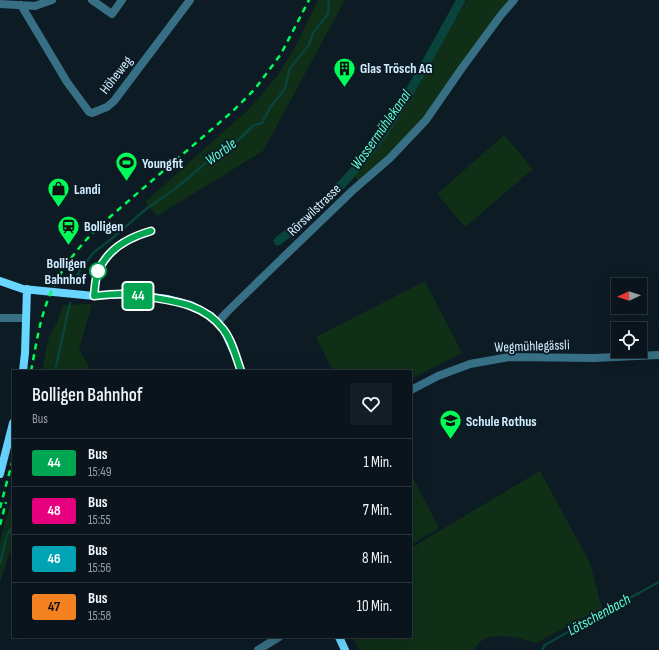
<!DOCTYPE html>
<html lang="de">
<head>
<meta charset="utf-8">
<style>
  :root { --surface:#0a141c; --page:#131d25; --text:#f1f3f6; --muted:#999ea3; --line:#2a333b }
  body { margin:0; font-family:"Sofia Sans Condensed",sans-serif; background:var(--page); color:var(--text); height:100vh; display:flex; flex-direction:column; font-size:15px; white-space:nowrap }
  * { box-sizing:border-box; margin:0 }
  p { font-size:13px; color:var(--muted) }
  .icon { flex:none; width:22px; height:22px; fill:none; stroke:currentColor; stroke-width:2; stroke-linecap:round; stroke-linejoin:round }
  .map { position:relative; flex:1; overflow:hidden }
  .side { position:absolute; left:12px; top:370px; width:400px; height:268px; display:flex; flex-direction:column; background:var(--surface); border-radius:0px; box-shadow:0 4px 16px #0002,0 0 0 1px var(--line) }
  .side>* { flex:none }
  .badge { padding:0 8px; border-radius:3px; font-size:14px; line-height:26px }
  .needle { width:26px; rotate:267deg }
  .fabs { position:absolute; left:611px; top:278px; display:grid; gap:8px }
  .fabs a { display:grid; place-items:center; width:36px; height:36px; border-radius:0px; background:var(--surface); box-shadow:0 4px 16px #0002,0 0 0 1px var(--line); font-size:20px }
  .map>.badge { position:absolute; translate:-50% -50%; box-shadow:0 0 0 2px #fff }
  .round { display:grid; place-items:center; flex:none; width:42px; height:42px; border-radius:0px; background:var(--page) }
  .head { display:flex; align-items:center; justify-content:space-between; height:68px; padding:0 20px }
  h1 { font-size:19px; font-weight:600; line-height:30px }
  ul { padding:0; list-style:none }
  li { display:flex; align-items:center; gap:12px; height:48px; padding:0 20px; border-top:1px solid var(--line) }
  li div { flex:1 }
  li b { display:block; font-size:15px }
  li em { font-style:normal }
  li .badge { min-width:44px; font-weight:700; text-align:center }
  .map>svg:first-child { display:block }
  .green { fill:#102f17 }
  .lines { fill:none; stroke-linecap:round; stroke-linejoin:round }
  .stream { stroke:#08433c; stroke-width:2.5 }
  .canal { stroke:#08433c; stroke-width:9 }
  .minor { stroke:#376f85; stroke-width:8 }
  .secondary { stroke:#68d6ff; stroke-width:8 }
  .rail { stroke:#00fc57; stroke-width:2.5; stroke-dasharray:6 5; stroke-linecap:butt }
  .line-casing { stroke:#fff; stroke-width:9 }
  .line { stroke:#00a651; stroke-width:6 }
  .stop-dot { fill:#fff; stroke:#00a651; stroke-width:2 }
  .labels { text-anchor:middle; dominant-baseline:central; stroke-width:4; stroke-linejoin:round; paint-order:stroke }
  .poi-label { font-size:14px; font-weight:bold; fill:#d1eeff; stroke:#0d1b25; text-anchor:start }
  .street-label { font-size:14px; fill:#d1eeff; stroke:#0d1b25 }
  .stop-label { font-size:14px; font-weight:bold; fill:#d1eeff; stroke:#0d1b25; text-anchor:end }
  .water-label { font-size:15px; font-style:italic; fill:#5fffd1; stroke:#0d1b25 }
</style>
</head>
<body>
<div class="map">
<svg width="659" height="650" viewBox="0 0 659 650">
  <rect width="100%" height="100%" fill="#0d1b25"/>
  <path class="green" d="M318,0H345L263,151L157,216L145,202L250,108L278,75L295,47Z
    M467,0H514L426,120L361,184L354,176L382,140L409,99Z
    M504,135L533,169L465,227L437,194Z
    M425,281L462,353L411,379V371H333L316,337Z
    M92,304L79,349L91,371H42L49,336L57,323L63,305Z
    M540,471L590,563L602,608L536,643C520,639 500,632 484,639C480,641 476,647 473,650H359L353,637H411V548Z
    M411,474L439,528L411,545Z
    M13,494V552L9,553L0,582V541Z"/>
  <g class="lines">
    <path class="stream" d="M77,275L86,276
      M76,279L80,270L94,252L109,241L146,209L175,189L223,148L234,144L254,125L262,123L271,106L279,97L285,88L290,68L309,45L313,33L328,14L329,0
      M55,371L70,303
      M0,563L7,535L13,526
      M542,650L545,645L589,620L659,582"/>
    <path class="canal" d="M278,241C307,219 339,190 362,161C402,112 430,55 461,0"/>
    <path class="minor" d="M92,0L112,14L122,0
      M0,4L35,6L52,0
      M21,5L67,82L89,112L92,113L107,107L114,101L190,0
      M0,318H26
      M217,323L227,312L267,273L352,191L390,158L426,120L462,68L501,15L514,0
      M411,390L438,376L470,364L509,357L594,358L659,355
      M258,650L279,637"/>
    <path class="secondary" d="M0,281L23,289L94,296L126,294L168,299L191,305L211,316L224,330L235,354L241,371
      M23,371L25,353L27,289
      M0,474L13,423
      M339,637L345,650"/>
    <path class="rail" d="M31,371C35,351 38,330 44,311C55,275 77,247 104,222L233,111L255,89L281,54L309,0
      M0,508L13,459
      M0,525L6,502"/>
  </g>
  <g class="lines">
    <defs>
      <path id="line" d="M151,231C130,237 107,249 98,272C95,279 95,288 94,296C103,295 112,294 121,294C130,294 140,296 149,297C176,301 205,305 223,329C232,340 236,357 241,371"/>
    </defs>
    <use href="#line" class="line-casing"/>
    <use href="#line" class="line"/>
  </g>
  <defs>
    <symbol id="building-pin" viewBox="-11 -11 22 30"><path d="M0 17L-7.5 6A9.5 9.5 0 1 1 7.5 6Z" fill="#00fc57" stroke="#0d1b25"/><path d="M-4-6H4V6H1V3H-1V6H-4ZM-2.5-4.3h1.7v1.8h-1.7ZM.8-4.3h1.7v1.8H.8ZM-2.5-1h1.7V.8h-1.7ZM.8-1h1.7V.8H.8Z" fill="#111"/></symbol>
    <symbol id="stadium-pin" viewBox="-11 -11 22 30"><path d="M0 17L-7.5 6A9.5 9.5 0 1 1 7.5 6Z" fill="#00fc57" stroke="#0d1b25"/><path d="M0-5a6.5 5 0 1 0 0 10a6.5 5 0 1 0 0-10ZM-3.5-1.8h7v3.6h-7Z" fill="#111"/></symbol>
    <symbol id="shop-pin" viewBox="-11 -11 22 30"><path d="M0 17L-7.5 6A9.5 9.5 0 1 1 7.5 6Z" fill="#00fc57" stroke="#0d1b25"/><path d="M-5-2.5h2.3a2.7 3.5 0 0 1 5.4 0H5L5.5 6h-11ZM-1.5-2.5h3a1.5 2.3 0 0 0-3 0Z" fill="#111"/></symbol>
    <symbol id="station-pin" viewBox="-11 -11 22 30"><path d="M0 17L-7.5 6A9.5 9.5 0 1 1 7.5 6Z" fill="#00fc57" stroke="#0d1b25"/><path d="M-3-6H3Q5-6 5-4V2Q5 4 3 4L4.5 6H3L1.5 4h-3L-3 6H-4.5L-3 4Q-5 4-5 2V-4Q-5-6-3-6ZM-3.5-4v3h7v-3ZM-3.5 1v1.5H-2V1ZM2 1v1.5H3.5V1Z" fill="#111"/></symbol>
    <symbol id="school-pin" viewBox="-11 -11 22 30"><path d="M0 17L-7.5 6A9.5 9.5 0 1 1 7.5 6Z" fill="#00fc57" stroke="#0d1b25"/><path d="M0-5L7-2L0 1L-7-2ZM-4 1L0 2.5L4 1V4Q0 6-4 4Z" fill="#111"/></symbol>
  </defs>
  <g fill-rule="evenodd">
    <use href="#building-pin" x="332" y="56" width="25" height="34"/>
    <use href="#stadium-pin" x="114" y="150" width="25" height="34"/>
    <use href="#shop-pin" x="46" y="176" width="25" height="34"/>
    <use href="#station-pin" x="56" y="214" width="25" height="34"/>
    <use href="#school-pin" x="438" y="408" width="25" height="34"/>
  </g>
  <circle class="stop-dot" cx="98" cy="271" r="8"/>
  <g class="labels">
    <g class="poi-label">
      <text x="360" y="68">Glas Trösch AG</text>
      <text x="142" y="163">Youngfit</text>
      <text x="74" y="189">Landi</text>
      <text x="84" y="226">Bolligen</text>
      <text x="466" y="421">Schule Rothus</text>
    </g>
    <g class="street-label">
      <text transform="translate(116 75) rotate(-52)">Höheweg</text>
      <text transform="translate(314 210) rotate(-44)">Rörswilstrasse</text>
      <text transform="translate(532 346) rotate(-2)">Wegmühlegässli</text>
    </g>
    <g class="stop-label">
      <text x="86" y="263">Bolligen<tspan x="86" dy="16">Bahnhof</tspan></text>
    </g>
    <g class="water-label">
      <text transform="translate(381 130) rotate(-55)">Wassermühlekanal</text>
      <text transform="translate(221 152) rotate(-36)">Worble</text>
      <text transform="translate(599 615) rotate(-29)">Lötschenbach</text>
    </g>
  </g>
</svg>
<div class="fabs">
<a><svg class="needle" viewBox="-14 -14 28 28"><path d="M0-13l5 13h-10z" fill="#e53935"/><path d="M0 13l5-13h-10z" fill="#999ea3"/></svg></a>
<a><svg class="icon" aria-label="locate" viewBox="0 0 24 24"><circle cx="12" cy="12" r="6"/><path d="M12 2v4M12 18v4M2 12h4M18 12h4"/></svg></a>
</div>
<b class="badge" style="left:138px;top:296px;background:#00a651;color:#fff">44</b>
<section class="side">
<div class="head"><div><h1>Bolligen Bahnhof</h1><p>Bus</p></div><a class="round"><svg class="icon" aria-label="heart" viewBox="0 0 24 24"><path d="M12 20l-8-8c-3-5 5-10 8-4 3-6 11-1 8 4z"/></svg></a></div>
<ul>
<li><span class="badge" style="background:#00a651;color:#fff">44</span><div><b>Bus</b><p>15:49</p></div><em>1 Min.</em></li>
<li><span class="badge" style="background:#e6007e;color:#fff">48</span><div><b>Bus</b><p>15:55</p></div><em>7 Min.</em></li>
<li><span class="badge" style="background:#00a3b4;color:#fff">46</span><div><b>Bus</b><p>15:56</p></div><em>8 Min.</em></li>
<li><span class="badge" style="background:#f58220;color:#111">47</span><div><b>Bus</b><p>15:58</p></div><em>10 Min.</em></li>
</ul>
</section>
</div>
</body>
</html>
